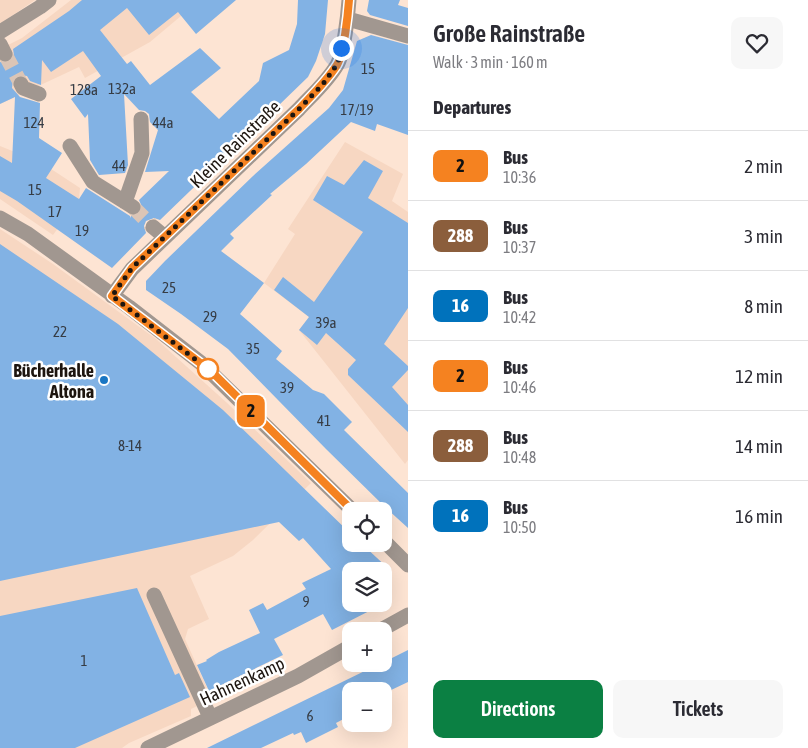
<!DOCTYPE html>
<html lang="en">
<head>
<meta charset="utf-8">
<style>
  :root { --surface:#fff; --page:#f7f7f7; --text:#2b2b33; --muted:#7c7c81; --line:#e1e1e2; --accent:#0b8043 }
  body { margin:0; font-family:"Asap Condensed",sans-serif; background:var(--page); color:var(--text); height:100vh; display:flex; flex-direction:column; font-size:19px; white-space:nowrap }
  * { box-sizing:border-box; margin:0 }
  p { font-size:16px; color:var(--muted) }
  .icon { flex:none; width:28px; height:28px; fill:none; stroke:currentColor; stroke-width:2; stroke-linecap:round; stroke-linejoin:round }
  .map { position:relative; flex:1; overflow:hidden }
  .side { display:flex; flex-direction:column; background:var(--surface); width:400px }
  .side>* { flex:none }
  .badge { padding:0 10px; border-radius:8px; font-size:18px; line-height:32px }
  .tools { position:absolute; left:342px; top:502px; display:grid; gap:10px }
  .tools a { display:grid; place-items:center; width:50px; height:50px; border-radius:10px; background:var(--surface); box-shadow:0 5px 20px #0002; font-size:25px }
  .you { position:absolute; width:25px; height:25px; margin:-12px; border:4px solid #fff; border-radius:50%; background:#1a73e8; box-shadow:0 0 0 8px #1a73e833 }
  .map>.badge { position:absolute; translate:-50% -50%; box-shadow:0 0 0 2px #fff }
  h2 { padding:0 25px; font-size:19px; line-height:45px }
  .round { display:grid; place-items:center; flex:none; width:52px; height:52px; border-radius:10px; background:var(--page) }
  .headline { display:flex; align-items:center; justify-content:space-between; height:85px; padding:0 25px }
  h1 { font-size:24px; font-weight:600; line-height:38px }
  .cta { display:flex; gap:10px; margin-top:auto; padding:10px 25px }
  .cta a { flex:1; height:58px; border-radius:10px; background:var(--accent); color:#fff; font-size:20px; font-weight:600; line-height:58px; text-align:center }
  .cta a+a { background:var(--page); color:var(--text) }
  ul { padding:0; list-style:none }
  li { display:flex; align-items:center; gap:15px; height:70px; padding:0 25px; border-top:1px solid var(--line) }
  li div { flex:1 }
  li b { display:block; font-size:19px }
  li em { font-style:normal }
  li .badge { min-width:55px; font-weight:700; text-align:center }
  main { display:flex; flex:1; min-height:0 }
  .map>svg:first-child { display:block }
  .built { fill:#f7d7c2 }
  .building { fill:#82b2e4; fill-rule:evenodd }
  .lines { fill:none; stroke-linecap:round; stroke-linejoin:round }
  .minor-tunnel { stroke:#dbc5b6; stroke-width:15; stroke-dasharray:15 8; stroke-linecap:butt }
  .minor { stroke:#a19790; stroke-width:15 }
  .line-casing { stroke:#fff; stroke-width:11 }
  .line { stroke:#f58220; stroke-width:8 }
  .walk { stroke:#1d150f; stroke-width:5; stroke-dasharray:0 9 }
  .stop-dot { fill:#fff; stroke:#f58220; stroke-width:2.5 }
  .poi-dot { fill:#1a76c3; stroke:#fff; stroke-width:2 }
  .labels { text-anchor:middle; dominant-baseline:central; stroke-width:5; stroke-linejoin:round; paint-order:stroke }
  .number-label { font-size:15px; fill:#363c44 }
  .street-label { font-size:18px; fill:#1d150f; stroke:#fff }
  .poi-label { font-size:18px; font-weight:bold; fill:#1d150f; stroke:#fff; text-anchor:end }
</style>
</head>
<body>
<main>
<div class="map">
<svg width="408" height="748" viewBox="0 0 408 748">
  <rect width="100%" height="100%" fill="#fde4d3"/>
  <path class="built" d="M0,0H35L0,24Z
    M71,0H200L150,42L85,78L79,67L0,104V49L22,38Z
    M345,142L403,174L392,201L408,212V460L405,464L299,330L309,317L264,283L295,234L288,229Z
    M0,146L42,163L80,188L79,199L53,235L0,199Z
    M0,229L53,264L156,339L226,402L311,483L253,540L233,556L190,576L209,619L188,629L185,639L212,699L191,709V716L129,743L122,748H0Z"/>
  <path class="building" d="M82,0H236L196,34L178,12L149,35L127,8L100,30L127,64L131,61L150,85L200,48L221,68L191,92L219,119L259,81L263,63L289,50L297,24L298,0H328L325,34L316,61L308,77L160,220L154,218L146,221L144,226L146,233L112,268L17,201L0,191V156L12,163L15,97L0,104V62L5,63L10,62L14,55L13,49L69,11ZM83,51L101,76L71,99L85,118L88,114L90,160L99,175L125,173L128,165L124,94L139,110L145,111L149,114L150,122L158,130L145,172L169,171L139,200L142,207L141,212L137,215L131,216L130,218V216L86,188L79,199L46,178L62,153L39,138L40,103L20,97L12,88L13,79L16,76L21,75L27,76L30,81L41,85L42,60L51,72Z
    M369,0H400L398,5L408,8V26L370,15L367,11Z
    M371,35L408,45V135L377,124L375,131L351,122L306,164L270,194L272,195L230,234L234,238L221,251L264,283L240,314L282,351L276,359L313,390L324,394L352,422L344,430L408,493V528L386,508L326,449L228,349L181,314L146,290V281L165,261L253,176L329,108L343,90L357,41Z
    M364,160L383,171L368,198L408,223V308L384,344L408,366V370L392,387L408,405V432L348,375V369L356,360L326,333L317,345L299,330L309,317L274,290L283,277L314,302L363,232L313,200L327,176L344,185Z
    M0,244L118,324L223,410L351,534V544H362L391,571H351V604H383L332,630L323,614L274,639L283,655L209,691L197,665L207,661L206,660L219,652L260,633L249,610L263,603L267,610L306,589L302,583L331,569L303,538L299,541L279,522L0,581Z
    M137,588L175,675L179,673L190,697L75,748H0V616Z
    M408,650V682L389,691H351V715L336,723L338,727L306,743L301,732L294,735L293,733L261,748H207L379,664H384V662Z"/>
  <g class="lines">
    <path class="minor-tunnel" d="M5,54L21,84
      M133,207L153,227"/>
    <path class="minor" d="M348,19L408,36
      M0,32L40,7L49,0
      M0,44L5,54
      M21,84L23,88L39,94
      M70,146L93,182L133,207
      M125,202L142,153L141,119
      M0,218L28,234L129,307L201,363L353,511
      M153,227L165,237
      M112,296L132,269L299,109C312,95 327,82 337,65C344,53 348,14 349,0
      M384,541L408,565
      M154,595L210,717
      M379,631L408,615
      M148,748L298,676L351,646"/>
  </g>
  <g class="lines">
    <defs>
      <path id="line" d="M349,0C348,14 344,53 337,65C326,82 312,95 299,109L132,268L112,296L212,372L353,511"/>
    </defs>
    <use href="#line" class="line-casing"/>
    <use href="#line" class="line"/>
    <path class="walk" d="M208,369L212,372L112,296L132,268L299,109L323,84L338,63L341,48"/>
  </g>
  <circle class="stop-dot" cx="208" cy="369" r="10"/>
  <circle class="poi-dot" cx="104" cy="380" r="5"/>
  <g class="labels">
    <g class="number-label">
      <text x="368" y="68">15</text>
      <text x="122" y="88">132a</text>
      <text x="84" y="89">128a</text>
      <text x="357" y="109">17/19</text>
      <text x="34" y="122">124</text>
      <text x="163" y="122">44a</text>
      <text x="119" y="165">44</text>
      <text x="35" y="189">15</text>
      <text x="55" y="211">17</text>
      <text x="82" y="230">19</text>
      <text x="169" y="287">25</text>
      <text x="210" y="316">29</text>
      <text x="326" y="322">39a</text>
      <text x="60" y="331">22</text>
      <text x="253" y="348">35</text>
      <text x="287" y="387">39</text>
      <text x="324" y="420">41</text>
      <text x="130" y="445">8-14</text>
      <text x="306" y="601">9</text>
      <text x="84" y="660">1</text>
      <text x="310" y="715">6</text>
    </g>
    <g class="street-label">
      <text transform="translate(235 144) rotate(-44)">Kleine Rainstraße</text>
      <text transform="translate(242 681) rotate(-25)">Hahnenkamp</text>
    </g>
    <g class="poi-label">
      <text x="94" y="370">Bücherhalle<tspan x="94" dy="21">Altona</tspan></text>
    </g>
  </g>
</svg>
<div class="tools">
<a><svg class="icon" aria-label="locate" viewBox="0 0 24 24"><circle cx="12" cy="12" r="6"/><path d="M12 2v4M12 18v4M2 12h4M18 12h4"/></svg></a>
<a><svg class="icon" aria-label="layers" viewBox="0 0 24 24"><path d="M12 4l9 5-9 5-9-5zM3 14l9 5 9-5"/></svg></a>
<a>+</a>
<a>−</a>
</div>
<div class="you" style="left:341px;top:48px"></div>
<b class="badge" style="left:251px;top:411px;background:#f58220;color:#111">2</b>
</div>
<section class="side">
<div class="headline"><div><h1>Große Rainstraße</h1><p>Walk · 3 min · 160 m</p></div><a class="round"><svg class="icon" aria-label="heart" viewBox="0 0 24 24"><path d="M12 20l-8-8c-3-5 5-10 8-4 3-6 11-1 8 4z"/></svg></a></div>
<h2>Departures</h2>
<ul>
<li><span class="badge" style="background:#f58220;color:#111">2</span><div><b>Bus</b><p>10:36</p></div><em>2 min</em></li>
<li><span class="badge" style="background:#8b5e3c;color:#fff">288</span><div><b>Bus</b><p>10:37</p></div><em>3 min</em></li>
<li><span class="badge" style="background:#0072bc;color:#fff">16</span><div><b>Bus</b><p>10:42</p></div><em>8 min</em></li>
<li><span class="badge" style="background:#f58220;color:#111">2</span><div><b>Bus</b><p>10:46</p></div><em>12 min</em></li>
<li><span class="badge" style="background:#8b5e3c;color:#fff">288</span><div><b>Bus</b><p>10:48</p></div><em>14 min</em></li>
<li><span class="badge" style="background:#0072bc;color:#fff">16</span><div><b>Bus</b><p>10:50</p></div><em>16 min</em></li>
</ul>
<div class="cta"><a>Directions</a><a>Tickets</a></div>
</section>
</main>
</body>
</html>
